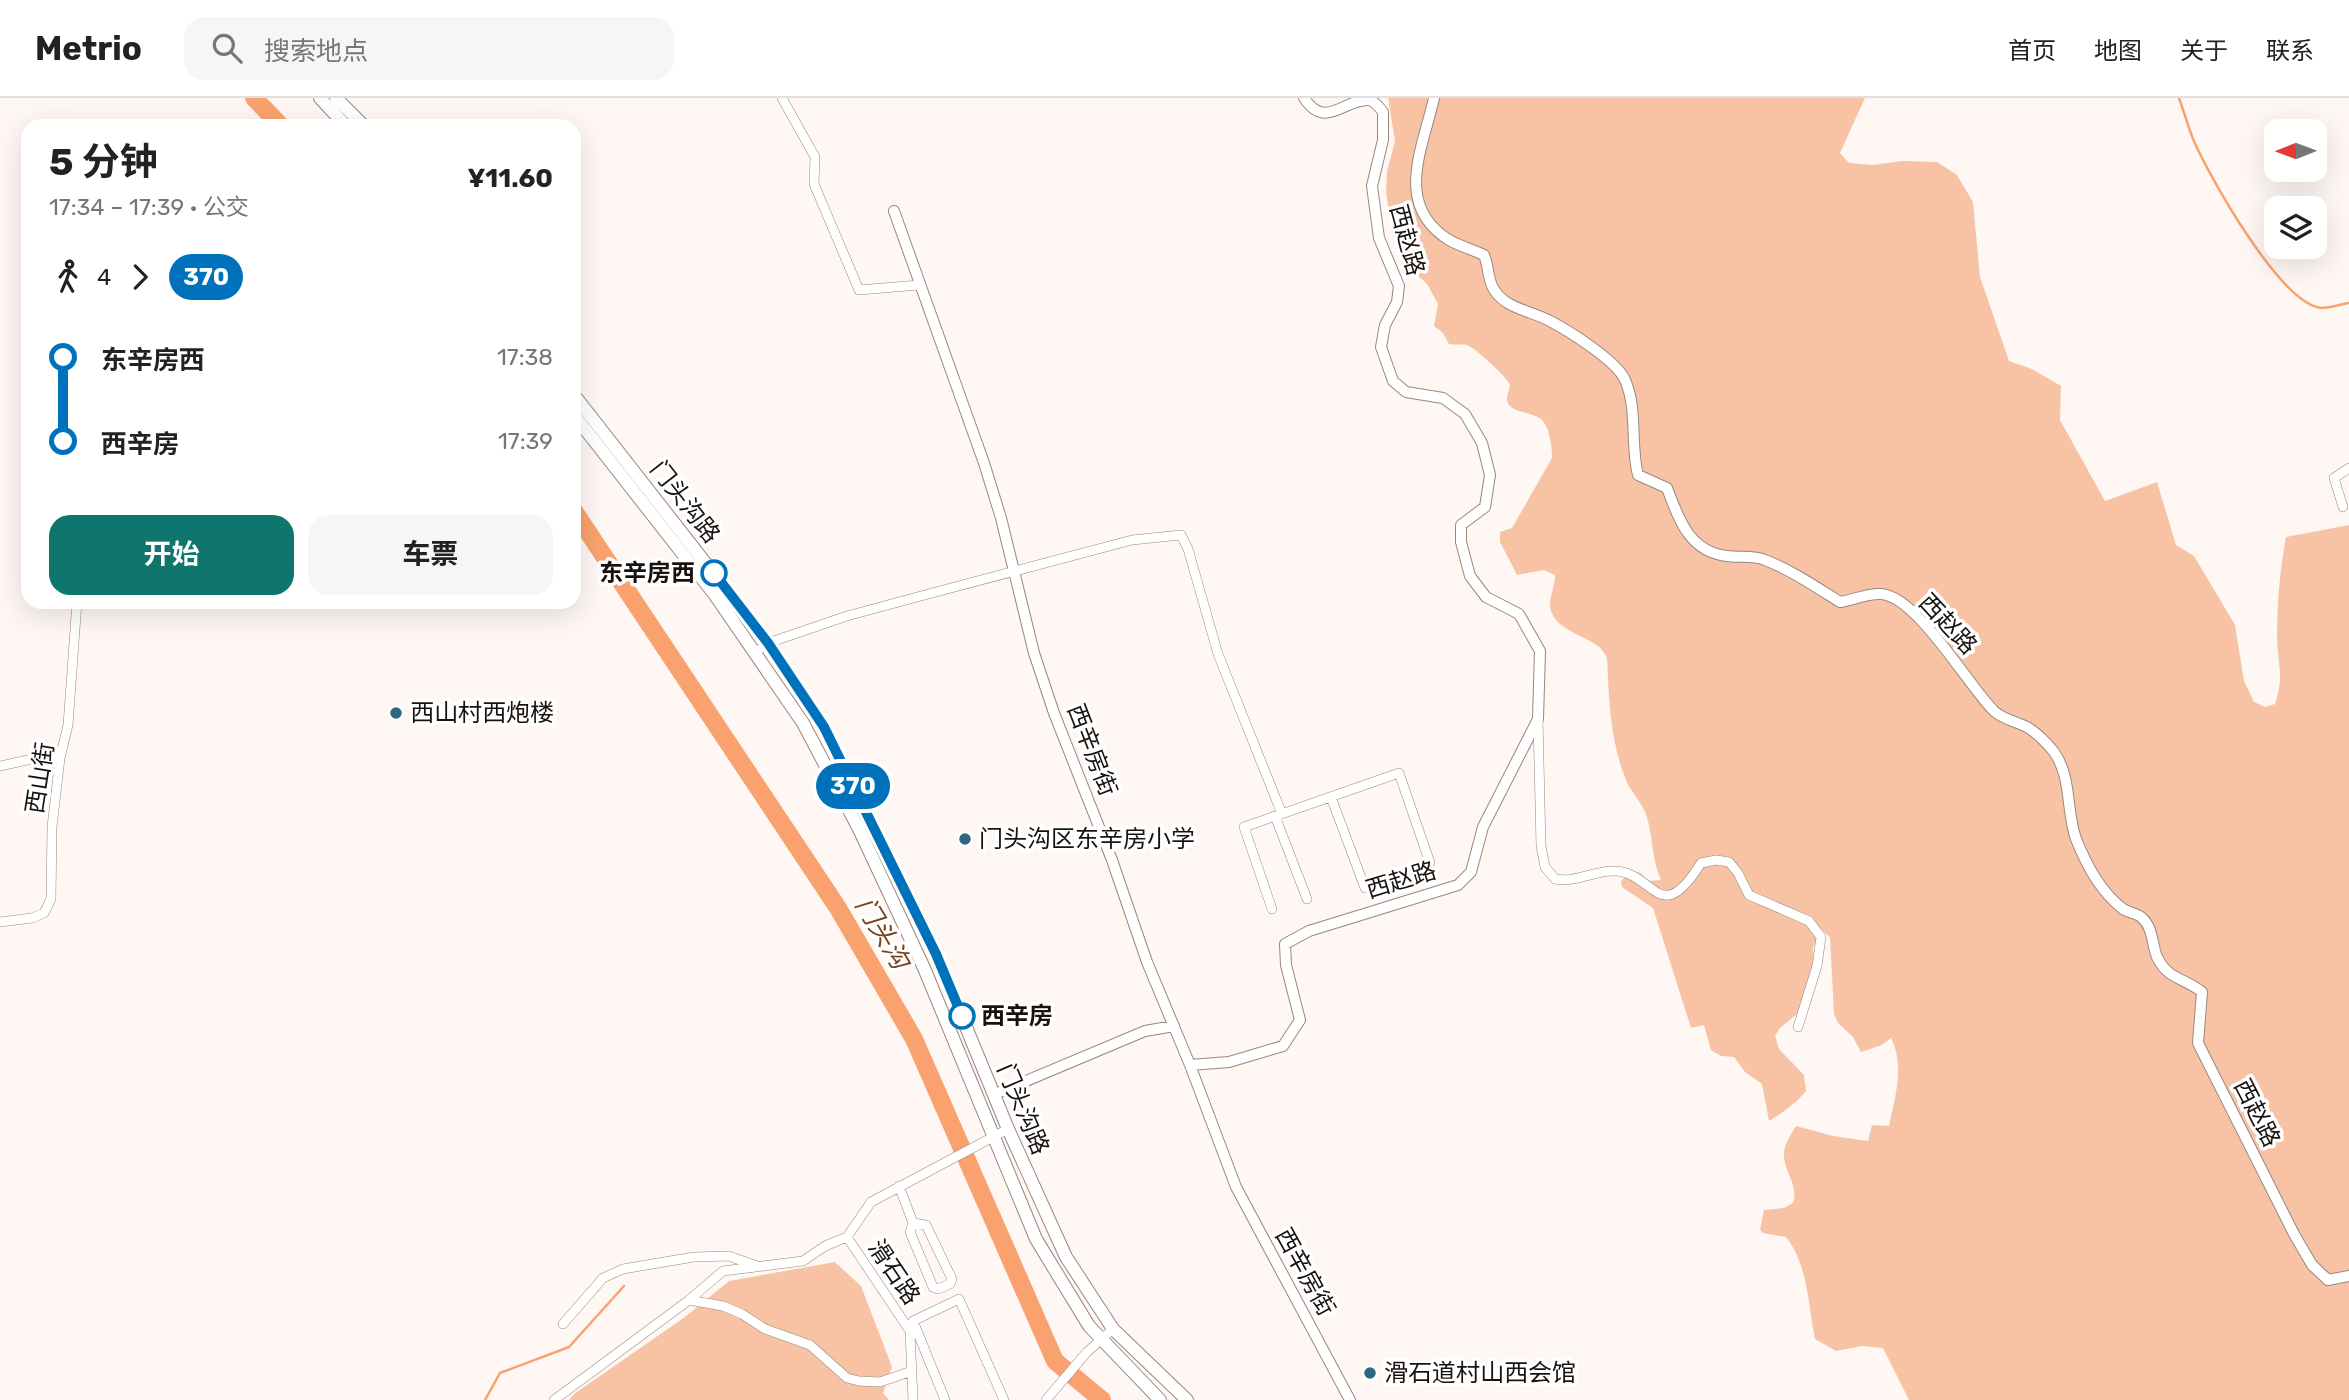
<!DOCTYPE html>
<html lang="zh">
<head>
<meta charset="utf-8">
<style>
  :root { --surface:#fff; --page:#f6f6f6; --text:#222; --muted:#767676; --line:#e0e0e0; --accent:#0f766e }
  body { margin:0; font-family:Rubik,"Noto Sans SC",sans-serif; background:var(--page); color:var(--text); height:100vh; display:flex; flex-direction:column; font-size:26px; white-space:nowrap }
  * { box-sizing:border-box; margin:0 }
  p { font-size:23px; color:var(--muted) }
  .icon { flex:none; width:38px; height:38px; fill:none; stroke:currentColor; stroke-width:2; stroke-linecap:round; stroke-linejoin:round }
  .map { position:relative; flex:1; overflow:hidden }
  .drawer { position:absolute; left:21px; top:21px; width:560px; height:490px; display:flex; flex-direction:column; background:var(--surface); border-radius:21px; box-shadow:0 7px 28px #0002 }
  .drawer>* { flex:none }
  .badge { padding:0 14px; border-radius:23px; font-size:24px; line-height:46px }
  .needle { width:46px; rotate:269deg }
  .buttons { position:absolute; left:2264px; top:21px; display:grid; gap:14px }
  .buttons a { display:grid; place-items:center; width:63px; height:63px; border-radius:14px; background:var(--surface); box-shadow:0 7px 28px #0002; font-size:35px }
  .map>.badge { position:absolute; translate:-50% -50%; box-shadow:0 0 0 4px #fff }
  .legs { display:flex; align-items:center; gap:10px; height:77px; padding:0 28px; font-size:23px }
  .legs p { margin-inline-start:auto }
  .head { display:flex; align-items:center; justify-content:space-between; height:119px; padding:0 28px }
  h1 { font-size:38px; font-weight:700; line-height:52px }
  .cta { display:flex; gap:14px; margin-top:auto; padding:14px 28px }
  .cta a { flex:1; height:80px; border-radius:21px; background:var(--accent); color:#fff; font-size:28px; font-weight:700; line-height:80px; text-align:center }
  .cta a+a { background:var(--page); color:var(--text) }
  ul { padding:0 28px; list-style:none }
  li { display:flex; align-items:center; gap:24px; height:84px; font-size:26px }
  li i { display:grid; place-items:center; width:10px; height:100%; margin:0 9px; background:currentColor }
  li i::after { content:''; width:18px; height:18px; margin:-9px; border:5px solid; border-radius:50%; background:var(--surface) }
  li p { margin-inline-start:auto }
  li:first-child i { background:linear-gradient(#0000 50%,currentColor 0) }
  li:last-child i { background:linear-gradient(currentColor 50%,#0000 0) }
  header { display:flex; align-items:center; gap:42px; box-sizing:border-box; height:98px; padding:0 35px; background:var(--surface); border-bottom:2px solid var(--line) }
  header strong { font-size:33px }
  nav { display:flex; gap:38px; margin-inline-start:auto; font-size:24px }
  .search { width:490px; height:63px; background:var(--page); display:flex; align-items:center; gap:18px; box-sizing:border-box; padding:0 24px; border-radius:21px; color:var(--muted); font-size:26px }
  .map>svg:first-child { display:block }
  .green { fill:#f8c3a5 }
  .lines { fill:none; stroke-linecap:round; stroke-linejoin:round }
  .stream { stroke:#faa26f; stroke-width:2.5 }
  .river { stroke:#faa26f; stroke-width:18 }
  .minor-casing { stroke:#97887f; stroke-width:10 }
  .tertiary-casing { stroke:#97887f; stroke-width:12 }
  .secondary-casing { stroke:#97887f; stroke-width:14 }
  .minor { stroke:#fff; stroke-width:9 }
  .tertiary { stroke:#fff; stroke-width:10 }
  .secondary { stroke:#fff; stroke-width:12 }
  .line-1-casing { stroke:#fff; stroke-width:16 }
  .line-1 { stroke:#0072bc; stroke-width:10 }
  .stop-1-dot { fill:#fff; stroke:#0072bc; stroke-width:3.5 }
  .poi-dot { fill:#2e6780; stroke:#fff; stroke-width:2.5 }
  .labels { text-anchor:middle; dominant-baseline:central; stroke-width:7; stroke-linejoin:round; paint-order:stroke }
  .street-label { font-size:24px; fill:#18120f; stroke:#fff }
  .stop-label { font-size:24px; font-weight:bold; fill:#18120f; stroke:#fff; text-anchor:end }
  .poi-label { font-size:24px; fill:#18120f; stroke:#fff; text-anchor:start }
  .water-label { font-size:26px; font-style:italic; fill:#7a421e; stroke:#fff }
</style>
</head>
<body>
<header>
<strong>Metrio</strong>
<div class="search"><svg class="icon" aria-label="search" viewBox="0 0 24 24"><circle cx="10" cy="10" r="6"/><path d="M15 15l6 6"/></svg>搜索地点</div>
<nav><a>首页</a><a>地图</a><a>关于</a><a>联系</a></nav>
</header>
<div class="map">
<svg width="2349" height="1302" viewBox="0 0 2349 1302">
  <rect width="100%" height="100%" fill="#fef7f3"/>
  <path class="green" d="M1388,0H1865L1840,55L1849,65L1873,67L1902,63L1937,64L1957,77L1973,104L1980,179L2009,263L2032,271L2061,288L2060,322L2105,403L2157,384L2176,447L2194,458L2235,527L2244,583L2254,604L2265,609L2275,606C2285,577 2277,565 2277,537C2277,504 2280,472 2286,439L2349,427V1302H1909L1883,1250L1862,1248L1836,1253L1815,1241C1808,1206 1808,1167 1786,1139L1763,1135L1760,1132L1764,1112L1784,1110L1793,1105C1800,1086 1779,1069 1785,1049C1787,1042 1792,1035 1796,1028L1833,1038L1868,1043L1872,1027L1889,1028C1895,999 1905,968 1891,940L1882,947L1861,954L1853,939L1838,925L1834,916L1830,839L1823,833L1818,836L1813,850L1814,865L1803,911L1780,930L1775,938L1779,951L1804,977L1806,993C1795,1006 1784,1014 1769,1023L1762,986L1745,974L1734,959L1721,958L1711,952L1704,927L1691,930L1653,810L1622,789L1621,783L1631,773L1641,775L1648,783L1661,782C1652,762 1653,740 1647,719C1643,705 1631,695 1626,682C1610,643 1609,601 1607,560C1598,536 1555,538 1550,509C1549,501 1555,488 1555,477L1544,472L1517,477L1500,444V434L1512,430L1552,360C1552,349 1550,330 1542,322C1533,313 1511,316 1507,303C1506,299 1510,291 1510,287C1508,280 1474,249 1467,247C1462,246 1455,247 1449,246L1443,235L1434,228L1438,206L1427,186L1410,170L1392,136L1386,94L1387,73L1395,43Z
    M835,1164L861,1188L892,1269L883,1295L889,1302H569L574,1296L685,1219L729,1183Z"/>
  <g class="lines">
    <path class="stream" d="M2179,0C2184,14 2188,28 2193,41C2209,78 2281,207 2322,210C2330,210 2341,206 2349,205
      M485,1302L500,1275L569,1249L624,1188"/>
    <path class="river" d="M254,0L281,28
      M574,413L838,810L914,941L1055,1263L1102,1302"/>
    <defs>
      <path id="minor" d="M782,0L815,59L814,86L859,192L919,187
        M2343,409L2334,380L2349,370
        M756,554L768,545L847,518L932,495L1132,442L1181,437L1188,451L1218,556L1282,716
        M1538,621L1541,748L1545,769L1555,781C1576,785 1593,773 1613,773C1654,772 1659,833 1701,765L1716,762L1729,764L1738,775L1749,797L1809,823L1821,839L1817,868L1798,929
        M0,668L41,659L60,660
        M1331,699L1365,790
        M1275,718L1307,801
        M1272,811L1244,729L1399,675L1430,765
        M0,824L32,820L44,815L51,801L52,729L60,660L68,627L77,504
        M899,1088L913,1125L910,1134L933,1189L938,1191L950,1186L952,1181L926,1127L913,1125
        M689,1202L723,1173L803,1163L825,1148L847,1139
        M563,1226L603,1180L623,1171L694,1159L729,1158L757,1168
        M554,1302L689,1202L723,1208L742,1216L765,1231L810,1247L847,1280L859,1283L880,1284L912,1273
        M913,1302L910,1233L847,1139L871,1104L1008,1031
        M945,1302L913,1223L959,1201L1004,1302
        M1046,1302L1087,1254L1113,1231"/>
      <path id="tertiary" d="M1434,0C1423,50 1393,107 1449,142C1460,148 1473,152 1484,157C1488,166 1488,179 1492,188C1503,211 1530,212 1550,223C1569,233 1617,263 1625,282C1638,311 1630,346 1638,377L1667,390C1679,421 1689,454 1727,458C1740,460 1753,457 1765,462C1791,472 1816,489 1840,504C1854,502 1867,495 1881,496C1917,498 1969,589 1994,613C2002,621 2017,624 2027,629C2036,634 2048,646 2054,654C2072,679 2066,714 2076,741C2087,768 2100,793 2123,811C2129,815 2138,815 2142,820C2153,829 2152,847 2157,859C2168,882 2185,880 2202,894L2198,945L2294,1136L2312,1167L2328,1182L2349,1178
        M894,113L984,365L1001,420L1034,555L1054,615L1112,762L1147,864L1190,967L1236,1089L1350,1302
        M1190,967L1229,964L1283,948L1300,922L1286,867L1285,846L1309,833L1458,787L1471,774L1483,729L1538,621L1540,553L1519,516L1486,499L1470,478L1461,444V427L1485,409L1490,377L1482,345L1465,316L1443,300L1406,294L1393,283L1381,249L1385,227L1397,204L1399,188L1379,140L1372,88L1383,42V14C1380,10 1375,4 1370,2C1344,0 1326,33 1304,0
        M995,996L1145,933L1174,928"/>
      <path id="secondary" d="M320,0L346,28
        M336,0L364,28
        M574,297L768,545L824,629L936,856L1008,1031L1066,1159L1113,1231L1187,1302
        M574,317L715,497L803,625L859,731L924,870L1036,1141L1089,1228L1160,1302"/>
    </defs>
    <use href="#minor" class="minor-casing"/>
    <use href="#tertiary" class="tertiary-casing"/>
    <use href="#secondary" class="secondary-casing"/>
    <use href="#minor" class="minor"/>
    <use href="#tertiary" class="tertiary"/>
    <use href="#secondary" class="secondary"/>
  </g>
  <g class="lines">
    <defs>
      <path id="line-1" d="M714,475L768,545L824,629L936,856L962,918"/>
    </defs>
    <use href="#line-1" class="line-1-casing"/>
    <use href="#line-1" class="line-1"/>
  </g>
  <g class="stop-1-dot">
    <circle cx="714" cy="475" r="12"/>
    <circle cx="962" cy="918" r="12"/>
  </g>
  <g class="poi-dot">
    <circle cx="396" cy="615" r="7"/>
    <circle cx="965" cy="741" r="7"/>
    <circle cx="1370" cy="1275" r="7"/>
  </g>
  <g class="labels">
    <g class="street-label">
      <text transform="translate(1407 142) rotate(75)">西赵路</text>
      <text transform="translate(685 404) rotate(52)">门头沟路</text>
      <text transform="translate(1948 526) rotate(47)">西赵路</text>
      <text transform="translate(1092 652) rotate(69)">西辛房街</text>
      <text transform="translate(40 680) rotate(-81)">西山街</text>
      <text transform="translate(1401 782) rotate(-17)">西赵路</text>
      <text transform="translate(1023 1011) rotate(67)">门头沟路</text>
      <text transform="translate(2257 1015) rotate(63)">西赵路</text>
      <text transform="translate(894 1174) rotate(56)">滑石路</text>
      <text transform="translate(1305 1174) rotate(61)">西辛房街</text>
    </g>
    <g class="stop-label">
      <text x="695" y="475">东辛房西</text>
      <text x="981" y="918" text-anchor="start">西辛房</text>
    </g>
    <g class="poi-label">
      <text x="410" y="615">西山村西炮楼</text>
      <text x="979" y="741">门头沟区东辛房小学</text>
      <text x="1384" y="1275">滑石道村山西会馆</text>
    </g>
    <g class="water-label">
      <text transform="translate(882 835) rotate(59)">门头沟</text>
    </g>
  </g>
</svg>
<div class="buttons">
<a><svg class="needle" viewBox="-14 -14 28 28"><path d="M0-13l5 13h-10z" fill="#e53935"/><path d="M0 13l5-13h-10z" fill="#767676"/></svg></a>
<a><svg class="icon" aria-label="layers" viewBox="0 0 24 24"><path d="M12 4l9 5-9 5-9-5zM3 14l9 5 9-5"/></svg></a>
</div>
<b class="badge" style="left:853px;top:688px;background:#0072bc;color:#fff">370</b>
<section class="drawer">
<div class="head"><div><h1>5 分钟</h1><p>17:34 – 17:39 · 公交</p></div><b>¥11.60</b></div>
<div class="legs"><svg class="icon" aria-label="walk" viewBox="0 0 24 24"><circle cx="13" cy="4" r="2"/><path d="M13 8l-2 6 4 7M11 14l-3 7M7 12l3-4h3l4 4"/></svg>4<svg class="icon" aria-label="forward" viewBox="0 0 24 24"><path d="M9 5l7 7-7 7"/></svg><b class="badge" style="background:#0072bc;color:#fff">370</b></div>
<ul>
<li><i style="color:#0072bc"></i><b>东辛房西</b><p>17:38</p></li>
<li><i style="color:#0072bc"></i><b>西辛房</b><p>17:39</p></li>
</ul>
<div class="cta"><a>开始</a><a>车票</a></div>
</section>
</div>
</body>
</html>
